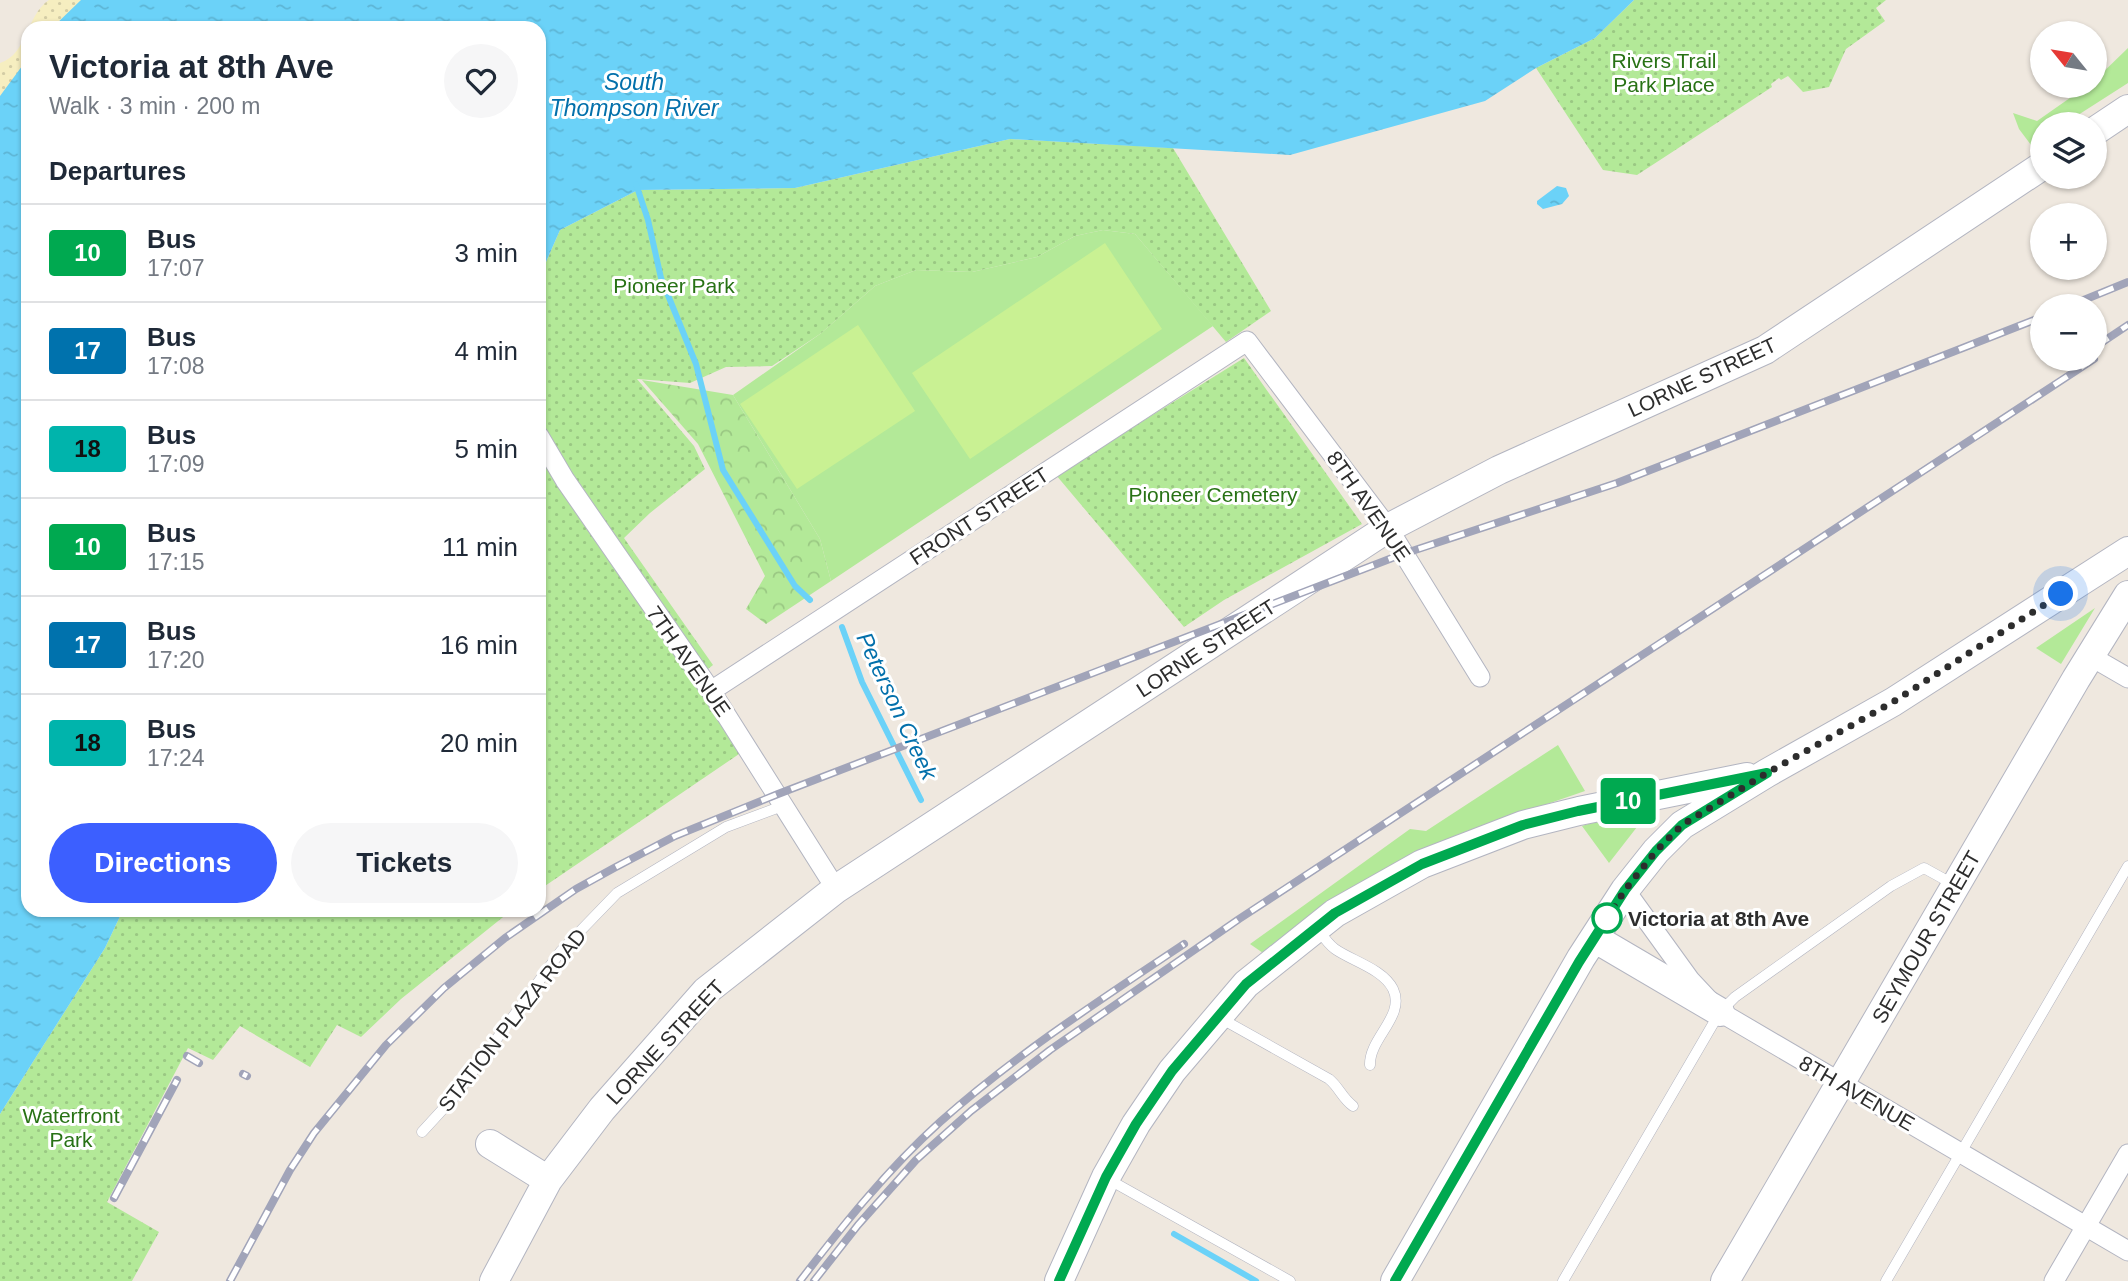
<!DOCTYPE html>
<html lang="en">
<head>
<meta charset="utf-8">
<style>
  :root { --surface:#fff; --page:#f6f6f7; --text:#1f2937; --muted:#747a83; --line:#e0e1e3; --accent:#3c5fff }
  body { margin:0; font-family:Arial,sans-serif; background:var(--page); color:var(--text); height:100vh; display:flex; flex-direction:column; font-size:26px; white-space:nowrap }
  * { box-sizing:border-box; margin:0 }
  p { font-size:23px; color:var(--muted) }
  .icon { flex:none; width:38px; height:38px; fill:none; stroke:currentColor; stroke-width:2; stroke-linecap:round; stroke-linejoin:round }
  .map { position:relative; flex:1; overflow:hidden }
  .drawer { position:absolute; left:21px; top:21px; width:525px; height:896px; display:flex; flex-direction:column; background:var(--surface); border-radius:21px; box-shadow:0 2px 5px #0004 }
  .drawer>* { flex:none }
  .badge { padding:0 14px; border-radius:5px; font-size:24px; line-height:46px }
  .needle { width:46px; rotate:300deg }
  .fabs { position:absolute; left:2030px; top:21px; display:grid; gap:14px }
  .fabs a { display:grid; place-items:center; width:77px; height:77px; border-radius:50%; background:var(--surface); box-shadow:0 2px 5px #0004; font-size:35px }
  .you { position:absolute; width:35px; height:35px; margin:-18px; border:5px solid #fff; border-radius:50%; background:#1a73e8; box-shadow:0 0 0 10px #1a73e833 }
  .map>.badge { position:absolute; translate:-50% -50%; box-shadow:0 0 0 4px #fff }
  h2 { padding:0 28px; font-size:26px; line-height:63px }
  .round { display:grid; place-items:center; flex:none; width:74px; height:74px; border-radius:37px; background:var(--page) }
  .headline { display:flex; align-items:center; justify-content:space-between; height:119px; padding:0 28px }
  h1 { font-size:33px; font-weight:700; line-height:52px }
  .button { display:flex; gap:14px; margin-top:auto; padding:14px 28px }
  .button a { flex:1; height:80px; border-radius:42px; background:var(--accent); color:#fff; font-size:28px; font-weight:700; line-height:80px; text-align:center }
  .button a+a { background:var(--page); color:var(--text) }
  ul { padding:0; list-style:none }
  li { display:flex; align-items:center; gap:21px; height:98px; padding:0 28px; border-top:2px solid var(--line) }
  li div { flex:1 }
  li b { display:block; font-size:26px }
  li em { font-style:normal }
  li .badge { min-width:77px; font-weight:700; text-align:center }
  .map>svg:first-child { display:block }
  .grass { fill:#b3e998 }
  .forest { fill:url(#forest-crowns) }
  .sand { fill:url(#sand-dots) }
  .park { fill:url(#park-dots) }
  .pitch { fill:#c9f193 }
  .water { fill:url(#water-ripples) }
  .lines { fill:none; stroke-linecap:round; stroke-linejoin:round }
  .stream { stroke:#6bd2f8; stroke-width:6 }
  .lane-casing { stroke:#b3b5c1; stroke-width:11 }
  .street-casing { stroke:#b3b5c1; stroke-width:21 }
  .secondary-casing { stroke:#b3b5c1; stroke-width:30 }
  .lane { stroke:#fff; stroke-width:10 }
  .street { stroke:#fff; stroke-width:19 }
  .secondary { stroke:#fff; stroke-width:28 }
  .rail-casing { stroke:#a1a4b9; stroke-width:8 }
  .rail { stroke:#fff; stroke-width:5; stroke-dasharray:16; stroke-linecap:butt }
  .line-casing { stroke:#fff; stroke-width:16 }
  .line { stroke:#00a950; stroke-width:10 }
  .walk { stroke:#2d2d2d; stroke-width:7; stroke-dasharray:0 12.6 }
  .stop-dot { fill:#fff; stroke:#00a950; stroke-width:3.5 }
  .labels { text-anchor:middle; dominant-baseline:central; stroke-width:6; stroke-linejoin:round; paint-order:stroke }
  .park-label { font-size:21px; fill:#287215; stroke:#fff }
  .street-label { font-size:21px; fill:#2d2d2d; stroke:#fff }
  .stop-label { font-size:21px; font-weight:bold; fill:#2d2d2d; stroke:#fff; text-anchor:start }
  .water-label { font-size:23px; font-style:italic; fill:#0370ab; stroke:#fff }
</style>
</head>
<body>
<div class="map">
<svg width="2128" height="1281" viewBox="0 0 2128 1281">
  <defs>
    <pattern id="forest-crowns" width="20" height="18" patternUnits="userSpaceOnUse" patternTransform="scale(1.75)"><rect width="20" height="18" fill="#b3e998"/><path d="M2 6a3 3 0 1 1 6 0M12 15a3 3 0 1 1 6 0" fill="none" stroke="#9ac883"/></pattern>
    <pattern id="sand-dots" width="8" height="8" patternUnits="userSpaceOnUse" patternTransform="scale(1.75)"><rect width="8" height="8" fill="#f6eec0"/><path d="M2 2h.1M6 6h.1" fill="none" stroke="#d3cca5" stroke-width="1.8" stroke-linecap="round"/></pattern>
    <pattern id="park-dots" width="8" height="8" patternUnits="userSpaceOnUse" patternTransform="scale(1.75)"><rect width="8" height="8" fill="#b3e998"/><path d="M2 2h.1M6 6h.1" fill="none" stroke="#9ac883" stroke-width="1.8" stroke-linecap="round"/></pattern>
    <pattern id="water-ripples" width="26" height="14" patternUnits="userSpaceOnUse" patternTransform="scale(1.75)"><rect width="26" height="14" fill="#6bd2f8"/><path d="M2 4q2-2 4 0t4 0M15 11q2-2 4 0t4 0" fill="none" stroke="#5db5d5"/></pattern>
  </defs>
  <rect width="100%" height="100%" fill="#efe8df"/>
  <path class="grass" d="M2128,48V83L2064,124H2042V138L2031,145L2019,129L2013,113L2037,121L2087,86H2095V80Z
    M1103,230L1135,234L1213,326L831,581L820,539L733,395L820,334L875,286L916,270L972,272L1037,257L1075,236Z
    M2095,608L2061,664L2036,648Z
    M1558,745L1585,791L1474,829L1263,953L1250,944L1410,829L1426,831Z
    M1639,808L1644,818L1609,863L1582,826Z"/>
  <path class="forest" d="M642,380L733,395L820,539L831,581L766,624L746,609L765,576L698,444Z"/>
  <path class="sand" d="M49,0H99L64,28H28V58L0,99V63C28,54 26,15 49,0Z"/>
  <path class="park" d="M1634,0H1886L1876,8L1885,21L1846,49L1829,87L1803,92L1788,76L1781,80L1779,78L1771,84L1772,87L1637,175L1603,170L1536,68L1595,38Z
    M1010,139L1173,148L1271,311L1226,342L1135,234L1103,230L1075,236L1037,257L972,272L916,270L875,286L820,334L772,366L726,367L690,383L637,379L694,446L705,469L650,513L624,538L713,665L694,680L742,752L539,890V268L546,262L560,230L638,190L795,188Z
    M1244,358L1362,524L1224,600L1184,627L1056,475Z
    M123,910H512L401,999L361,1037L337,1025L310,1067L240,1026L213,1060L188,1048L107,1202L159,1232L132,1281H0V1114L105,948Z"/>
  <path class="pitch" d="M1105,243L1162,329L970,459L912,373Z
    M858,325L915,411L797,489L740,404Z"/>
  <path class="water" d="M81,0H1634L1595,38L1536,68L1485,101L1290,155L1010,139L795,188L638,190L560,230L546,262L539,268V28H52Z
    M28,58V910H123L105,948L0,1114V96Z
    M1557,186L1566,188L1569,196L1562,204L1543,209L1537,204V201Z"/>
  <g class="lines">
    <path class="stream" d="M636,184L648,220L661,278L696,364L723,470L795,586L810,600
      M842,627L862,682L921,800
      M1174,1234L1256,1281"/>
    <defs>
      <path id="lane" d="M1317,928C1322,935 1328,944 1335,949C1352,961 1383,969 1393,989C1406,1016 1369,1038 1370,1065
        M1220,1018L1329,1079C1339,1087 1342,1098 1353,1106
        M422,1132L455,1096L561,951L617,893L726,827L785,805
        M1106,1178L1290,1281
        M1563,1281L1720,1012L1735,997L1891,886L1924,868L1953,884
        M1886,1281L2128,866"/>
      <path id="street" d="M539,436L565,480L711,691L836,889
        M2090,656L2128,678
        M711,691L1247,341L1388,528L1480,677
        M1625,890L1690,980L1720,1012L2128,1251
        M2054,1281L2128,1154"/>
      <path id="secondary" d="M2095,131L2128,109
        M1594,938L1720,1012
        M490,1144L548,1180
        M494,1281L548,1180L602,1109L706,991L836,889L1388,528L1499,470L1765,350L2042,166
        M1059,1281L1106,1177L1136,1124L1172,1071L1246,984L1335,913L1422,864L1523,825L1579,811L1747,777
        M1395,1281L1581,958L1625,890L1656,851L1682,825L1767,773L1893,702L2128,551
        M1725,1281L2076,679L2128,595"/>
    </defs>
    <use href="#lane" class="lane-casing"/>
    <use href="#street" class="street-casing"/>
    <use href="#secondary" class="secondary-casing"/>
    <use href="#lane" class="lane"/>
    <use href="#street" class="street"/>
    <use href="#secondary" class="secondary"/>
    <defs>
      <path id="rail" d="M2069,306L2128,282
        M2095,347L2128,325
        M187,1056L199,1063
        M243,1074L247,1076
        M114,1198L177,1080
        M230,1281L290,1170L314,1133L386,1045L444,988L505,938L576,889L614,868L675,836L778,794L1400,555L1617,483L2042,317
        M800,1281C843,1225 887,1170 940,1122C1015,1055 1100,1000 1184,944
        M814,1281L858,1225L916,1160L971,1111L1050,1050L1239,919L2094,359"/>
    </defs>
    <use href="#rail" class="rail-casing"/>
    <use href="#rail" class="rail"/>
  </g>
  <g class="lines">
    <defs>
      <path id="line" d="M1059,1281L1106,1177L1136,1124L1172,1071L1246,984L1335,913L1422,864L1523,825L1578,811L1767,773L1682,825L1656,851L1625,890L1579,962L1395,1281"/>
    </defs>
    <use href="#line" class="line-casing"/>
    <use href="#line" class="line"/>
    <path class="walk" d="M1607,918L1604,923L1625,890L1656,851L1682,825L1767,773L1893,702L2061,594"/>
  </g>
  <circle class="stop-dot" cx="1607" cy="918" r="14"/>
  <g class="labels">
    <g class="park-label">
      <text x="1664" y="60">Rivers Trail<tspan x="1664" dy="24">Park Place</tspan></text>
      <text x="674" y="285">Pioneer Park</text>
      <text x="1213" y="494">Pioneer Cemetery</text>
      <text x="71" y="1115">Waterfront<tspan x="71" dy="24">Park</tspan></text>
    </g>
    <g class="street-label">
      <text transform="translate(1702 377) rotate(-25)">LORNE STREET</text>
      <text transform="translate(1369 506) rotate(55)">8TH AVENUE</text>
      <text transform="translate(979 516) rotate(-33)">FRONT STREET</text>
      <text transform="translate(1206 648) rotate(-33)">LORNE STREET</text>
      <text transform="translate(689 661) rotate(55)">7TH AVENUE</text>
      <text transform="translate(1926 937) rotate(-60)">SEYMOUR STREET</text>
      <text transform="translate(512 1020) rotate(-52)">STATION PLAZA ROAD</text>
      <text transform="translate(665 1042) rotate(-47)">LORNE STREET</text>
      <text transform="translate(1857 1093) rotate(30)">8TH AVENUE</text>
    </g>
    <g class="stop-label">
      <text x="1628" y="918">Victoria at 8th Ave</text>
    </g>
    <g class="water-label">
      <text x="634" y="82">South<tspan x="634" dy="26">Thompson River</tspan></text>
      <text transform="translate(897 706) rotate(65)">Peterson Creek</text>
    </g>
  </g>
</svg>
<div class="fabs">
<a><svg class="needle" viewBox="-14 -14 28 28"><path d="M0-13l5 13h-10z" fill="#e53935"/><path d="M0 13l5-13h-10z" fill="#747a83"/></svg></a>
<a><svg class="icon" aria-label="layers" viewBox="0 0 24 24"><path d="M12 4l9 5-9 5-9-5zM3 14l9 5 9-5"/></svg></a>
<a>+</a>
<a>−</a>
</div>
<div class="you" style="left:2061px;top:594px"></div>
<b class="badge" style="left:1628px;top:801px;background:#00a950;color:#fff">10</b>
<section class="drawer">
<div class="headline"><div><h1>Victoria at 8th Ave</h1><p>Walk · 3 min · 200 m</p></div><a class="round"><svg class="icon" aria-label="heart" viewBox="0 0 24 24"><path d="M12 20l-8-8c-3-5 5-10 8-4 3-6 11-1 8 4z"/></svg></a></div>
<h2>Departures</h2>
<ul>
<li><span class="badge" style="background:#00a950;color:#fff">10</span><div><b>Bus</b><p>17:07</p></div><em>3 min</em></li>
<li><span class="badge" style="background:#0072ad;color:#fff">17</span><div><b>Bus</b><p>17:08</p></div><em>4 min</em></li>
<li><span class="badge" style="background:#00b4ac;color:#111">18</span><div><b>Bus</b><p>17:09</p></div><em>5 min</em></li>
<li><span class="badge" style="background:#00a950;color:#fff">10</span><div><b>Bus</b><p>17:15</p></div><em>11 min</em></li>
<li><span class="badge" style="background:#0072ad;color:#fff">17</span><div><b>Bus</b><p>17:20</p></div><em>16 min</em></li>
<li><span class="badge" style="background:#00b4ac;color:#111">18</span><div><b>Bus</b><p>17:24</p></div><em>20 min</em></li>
</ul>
<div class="button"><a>Directions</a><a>Tickets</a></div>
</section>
</div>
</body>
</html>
